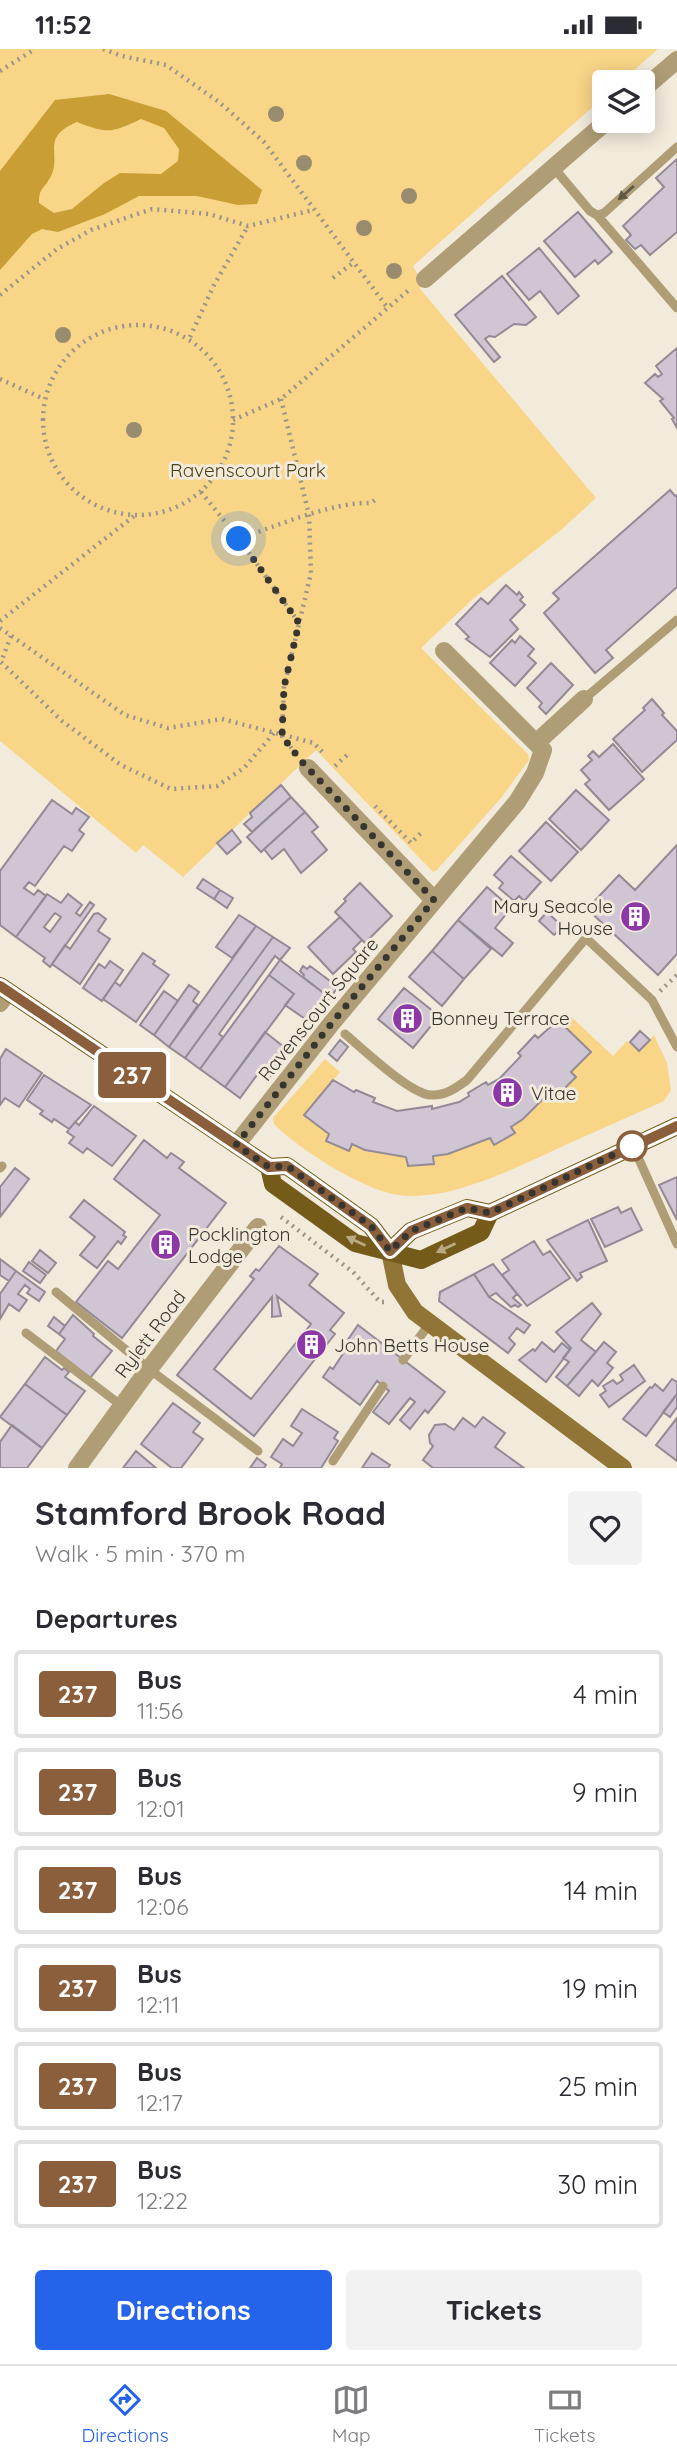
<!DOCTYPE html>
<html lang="en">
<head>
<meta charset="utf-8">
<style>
  :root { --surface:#fff; --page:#f2f2f3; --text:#2b2b33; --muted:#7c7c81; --line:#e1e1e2; --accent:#2563eb }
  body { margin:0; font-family:Quicksand,sans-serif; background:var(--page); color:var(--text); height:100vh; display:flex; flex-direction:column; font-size:26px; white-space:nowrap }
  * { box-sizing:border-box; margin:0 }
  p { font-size:23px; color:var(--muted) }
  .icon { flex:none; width:38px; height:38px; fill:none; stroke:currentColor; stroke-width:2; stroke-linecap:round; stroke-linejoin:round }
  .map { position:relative; height:1419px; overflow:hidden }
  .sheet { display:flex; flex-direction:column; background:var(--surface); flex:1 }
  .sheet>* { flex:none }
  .badge { padding:0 14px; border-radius:5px; font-size:24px; line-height:46px }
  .buttons { position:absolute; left:592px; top:21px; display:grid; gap:14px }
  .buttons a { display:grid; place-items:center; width:63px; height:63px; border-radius:7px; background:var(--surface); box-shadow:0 4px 18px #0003; font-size:35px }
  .you { position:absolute; width:35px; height:35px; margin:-18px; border:5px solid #fff; border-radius:50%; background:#1a73e8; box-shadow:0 0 0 10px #1a73e833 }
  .map>.badge { position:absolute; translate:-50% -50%; box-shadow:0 0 0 4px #fff }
  h2 { padding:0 35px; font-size:26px; line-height:63px }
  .round { display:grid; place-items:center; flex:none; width:74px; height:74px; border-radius:7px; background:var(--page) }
  .head { display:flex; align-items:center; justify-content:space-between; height:119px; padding:0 35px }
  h1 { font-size:33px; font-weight:800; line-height:52px }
  .action { display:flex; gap:14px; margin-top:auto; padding:14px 35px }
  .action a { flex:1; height:80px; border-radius:7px; background:var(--accent); color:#fff; font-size:28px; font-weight:800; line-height:80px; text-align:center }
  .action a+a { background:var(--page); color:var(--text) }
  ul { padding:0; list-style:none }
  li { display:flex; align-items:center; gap:21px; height:88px; margin:0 14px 10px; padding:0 21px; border:4px solid var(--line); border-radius:7px }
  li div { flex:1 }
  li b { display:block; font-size:26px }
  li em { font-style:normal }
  li .badge { min-width:77px; font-weight:700; text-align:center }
  .status { display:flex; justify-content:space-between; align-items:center; height:49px; padding:0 35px; background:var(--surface); direction:ltr }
  .status svg { height:19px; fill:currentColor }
  .tab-bar { display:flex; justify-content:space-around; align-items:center; height:98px; border-top:2px solid var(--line); background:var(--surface); font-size:19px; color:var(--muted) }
  .tab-bar a { display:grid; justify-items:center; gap:4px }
  .tab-bar .active { color:var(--accent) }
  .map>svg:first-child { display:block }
  .green { fill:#f9d587 }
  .water { fill:#c89e35; fill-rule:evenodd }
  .building { fill:#cfc5d3; stroke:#938a96; stroke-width:2; fill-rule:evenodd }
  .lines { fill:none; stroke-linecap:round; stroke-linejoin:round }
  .path { stroke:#9a958b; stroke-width:4.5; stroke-dasharray:2 5; stroke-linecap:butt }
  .lane { stroke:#af9d75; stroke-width:9 }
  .street { stroke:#af9d75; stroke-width:18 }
  .secondary { stroke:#907537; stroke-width:18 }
  .primary { stroke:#755b19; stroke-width:18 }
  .tree { fill:#998c6e }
  .oneway { fill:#615948 }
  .oneway2 { fill:#baaa84 }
  .line-casing { stroke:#fff; stroke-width:16 }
  .line { stroke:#8b5e3c; stroke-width:10 }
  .walk { stroke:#37352f; stroke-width:7; stroke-dasharray:0 12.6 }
  .stop-dot { fill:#fff; stroke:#8b5e3c; stroke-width:3.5 }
  .labels { text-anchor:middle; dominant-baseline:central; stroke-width:6; stroke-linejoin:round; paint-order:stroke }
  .park-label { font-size:19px; fill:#503f14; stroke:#f2ebdc }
  .poi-label { font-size:19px; fill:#37352f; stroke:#f2ebdc; text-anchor:start }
  .street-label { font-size:19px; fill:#37352f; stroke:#f2ebdc }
</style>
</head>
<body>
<div class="status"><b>11:52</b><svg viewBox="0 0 49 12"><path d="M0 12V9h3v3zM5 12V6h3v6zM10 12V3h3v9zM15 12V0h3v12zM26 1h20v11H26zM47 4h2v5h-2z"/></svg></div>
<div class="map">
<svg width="677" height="1419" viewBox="0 0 677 1419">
  <rect width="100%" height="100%" fill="#f2ebdc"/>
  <path class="green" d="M0,0H658L621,33H604V48L413,217L422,234L420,240L427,248L596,449L561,481L474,549L421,599L528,705L529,711L501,749L436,822L433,823L316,701L183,828L143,796L136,804L0,692Z
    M566,963L613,1007L627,992L639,1002L654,986L667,1014L671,1041L664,1052C630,1067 595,1083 561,1098C515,1119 450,1153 398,1146C361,1140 300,1101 274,1075L273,1069L325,1010L340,1023L304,1066L329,1085L327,1092L348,1102L352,1095L365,1101L406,1108L408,1117L433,1115V1107L448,1105L490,1089L494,1096L515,1085L511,1078L523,1070L554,1039L560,1044L575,1028L571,1023L590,1003L558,971Z"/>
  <path class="water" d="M109,45L166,62L262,141L257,155L238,156L197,147H139L105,165L58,183L42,180L32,185L0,221V122L55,51ZM141,70L164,79L179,100L178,112L161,125L120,124L104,134L72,160L54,164L39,154C39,139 43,141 50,129C63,105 39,89 77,73C108,85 111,84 141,70Z"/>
  <path class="building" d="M677,110V183L650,206L641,196L635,200L626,191L631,186L623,177L664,138L656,129Z
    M578,163L612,203L598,215L595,211L575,228L544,192Z
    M539,199L579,247L558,265L540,242L529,251L507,225Z
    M502,227L536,268L526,276L514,275L495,288L489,287L485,290L500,308L494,313L455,266Z
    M677,299V379L672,370L674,369L660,352L663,350L645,334L655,325L658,328L662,325L656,317Z
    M670,441L675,447L677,446V538L606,601L613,609L595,624L544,564L559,550L553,544Z
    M506,536L517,546L519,543L523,548L520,551L525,556L510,571L518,580L490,608L466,590L469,588L456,575L481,549L488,555Z
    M520,587L534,600L528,607L536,614L515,637L490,614L512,591L515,594Z
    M551,614L573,636L546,665L539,658L542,654L527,639Z
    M652,650L664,664L662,666L677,682V691L642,723L613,690L645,661L643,659Z
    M613,695L644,730L609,761L585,735L590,731L581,721L592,711L588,707L593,702L599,708Z
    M281,736L291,748L252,783L244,775L252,768L250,764Z
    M576,741L609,771L581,801L549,770Z
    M291,748L305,763L261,803L247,788Z
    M52,751L72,765L76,759L89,768L79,781L84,785L72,802L64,797L35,837L29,833L24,839L34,846L38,841L46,847L16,888L0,876V822Z
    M305,763L318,778L312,783L327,801L301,824L284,800L272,810L264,800Z
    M546,773L578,803L551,832L519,802Z
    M232,781L241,793L227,805L217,794Z
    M677,796V905L658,926L587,860L619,826L635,841Z
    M511,807L541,833L524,852L519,847L514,852L499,839L503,834L494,826Z
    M203,830L220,841L214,850L197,839Z
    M360,834L392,867L365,894L335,863L346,852L344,850Z
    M487,838L511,859L495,879L513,894L502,907L458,871Z
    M220,841L233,849L227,859L214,850Z
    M47,845L61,854L68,845L82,856L76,864L80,867L90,853L94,856L50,918L43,912L45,909L16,888ZM55,864L61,868L50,883L44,878Z
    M547,863L563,878L554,886L539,872Z
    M98,864L106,870L98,882L110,890L80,935L52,915L65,896L70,900L94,865Z
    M239,866L256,877L232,909L216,898Z
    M340,868L362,891L353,900L356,903L333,925L308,898Z
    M458,871L491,900L464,930L432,902Z
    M256,877L273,888L185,1009L169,998Z
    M273,888L290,899L280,911L275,907L219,985L223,988L200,1020L185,1009Z
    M432,902L464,930L442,957L409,928Z
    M143,904L155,912L153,915L169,926L136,973L103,950L115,933L120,937Z
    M280,911L330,949L311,974L285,956L294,945L269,926Z
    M110,912L123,921L102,952L83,939L99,915L105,919Z
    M303,917L307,920L310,917L338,938L330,949L303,928L304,926L300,922Z
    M269,926L294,945L225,1038L200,1020Z
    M189,936L199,943L193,952L198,956L169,998L154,986Z
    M404,939L439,967L413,999L378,970Z
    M164,942L178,952L154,986L140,976Z
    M558,971L591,1003L571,1023L576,1028L560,1044L554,1039L523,1070L511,1078L515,1084L494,1096L490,1089L448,1105L433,1107L434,1115L408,1117L406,1108L365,1101L352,1095L349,1102L326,1092L329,1085L304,1066L333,1031L354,1043L356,1041L375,1049L373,1053L397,1062L432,1057V1060L459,1053L469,1047L468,1044L486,1033L488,1036L499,1030L521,1007L518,1004L535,986L538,989Z
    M640,982L650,991L639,1002L630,993Z
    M265,983L289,1002L269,1029L260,1022L240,1049L225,1038Z
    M340,991L348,998L337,1012L329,1005Z
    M6,1000L42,1024L19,1058L5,1049L0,1056V1010Z
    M44,1026L91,1056L69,1080L54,1070L52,1073L40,1065L43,1062L27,1051Z
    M94,1057L136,1087L112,1117L87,1099L83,1104L69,1094L74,1088L67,1083L75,1073L79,1076Z
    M144,1091L167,1109L171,1104L184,1113L179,1119L226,1154L122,1289L76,1253L108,1212L118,1220L160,1166L114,1130Z
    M15,1119L29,1130L0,1168V1138Z
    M677,1128V1171L659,1136Z
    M84,1151L125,1183L123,1186L126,1188L121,1195L118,1192L97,1219L80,1206L95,1188L70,1168Z
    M618,1158L621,1164L631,1159L642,1181L605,1198L591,1170Z
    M588,1171L607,1212L580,1224L582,1228L577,1232L547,1191Z
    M534,1192L543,1206L550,1202L570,1229L527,1257L502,1226L509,1221L502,1211Z
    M279,1197L318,1225L309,1236L344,1264L330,1281L335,1285L254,1387L177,1326L254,1230L250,1227L256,1220L259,1222ZM277,1247L311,1275L251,1350L214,1320L272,1248V1268L281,1267Z
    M40,1201L56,1214L48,1224L32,1212Z
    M0,1210L16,1222L9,1232L0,1226Z
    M29,1213L46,1226L40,1234L23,1222Z
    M493,1215L517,1245L513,1249L521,1256L518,1258L515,1256L511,1258L496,1244L489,1248L474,1225Z
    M16,1222L45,1243L39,1252L27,1244L30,1240L25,1236L18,1245L27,1251L19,1262L9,1255L0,1270V1245Z
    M474,1225L489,1248L530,1276L524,1284L517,1279L509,1289L515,1295L508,1304L439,1252L440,1243Z
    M592,1254L601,1265L581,1291L596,1303L567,1337L556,1328L569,1313L563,1309L571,1299L556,1283Z
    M73,1266L94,1285L93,1287L112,1302L90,1329L56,1302L65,1290L59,1285Z
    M54,1268L65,1277L59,1285L48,1277Z
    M358,1276L445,1343L428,1364L425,1361L410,1380L400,1371L415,1353L410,1349L389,1375L373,1363L389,1342L377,1332L360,1356L323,1328L330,1318L333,1320L346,1300L343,1298Z
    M542,1293L554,1303L562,1294L570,1301L546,1333L519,1311L533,1300L535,1302Z
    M604,1293L616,1303L607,1314L613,1319L598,1337L592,1331L579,1347L567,1337Z
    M45,1308L62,1321L64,1319L69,1323L65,1328L85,1342L67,1366L25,1335Z
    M634,1316L645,1332L609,1358L600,1346L606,1342L603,1337L613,1331L617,1335L623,1331L620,1326Z
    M672,1330L677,1333V1345L646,1387L623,1370L650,1338L652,1339L655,1335L663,1342Z
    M25,1335L67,1366L42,1399L0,1368Z
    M677,1345V1358L670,1368L663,1363Z
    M173,1354L200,1374L193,1383L203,1390L181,1419H172L141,1395Z
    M302,1360L338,1383L334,1389L338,1392L321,1419H280L282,1415L271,1408L283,1390L293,1397L302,1384L291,1377Z
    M483,1368L505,1384L495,1398L524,1419H433L423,1411L433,1397L430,1394L429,1386L435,1376L445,1375L454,1381L463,1369L475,1378Z
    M677,1369V1412L656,1396Z
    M12,1376L42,1399L27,1419H0V1393Z
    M136,1402L156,1419H123Z
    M372,1404L390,1416L388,1419H362Z
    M257,1409L266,1416L264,1419H250Z"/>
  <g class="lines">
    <path class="path" d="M103,0L122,7L166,16L219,53L264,93L387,258
      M0,22L35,0
      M333,229L353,214
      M0,246L57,200L91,181L152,160L209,165L248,177L313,161
      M43 371a95 95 0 1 1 190 0a95 95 0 1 1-190 0Z
      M190,288L214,236L248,177
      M0,330L44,350
      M281,350L309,466L311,524L284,638L282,687L297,706
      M233,371L281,350L410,240
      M201,443L239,490L299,574
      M239,490C276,477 332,453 371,454L376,450
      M0,572L134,467
      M0,579L125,666L168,679L222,670L314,694L325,706
      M11,587L1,613L62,672L121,716L171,740L217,737L244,719L274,684
      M335,717L347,706
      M375,757L411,794L421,784
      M660,942L677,926
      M281,1168L353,1223L380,1253H385"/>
    <path class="lane" d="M554,119L590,162L597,166L604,164L677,98
      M597,166L677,259
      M584,650L677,571
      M345,985C363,1000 410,1045 431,1046C445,1047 456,1039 467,1031L586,889L652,951L677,998
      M633,1097L677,1195
      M0,1119L2,1117
      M56,1243L149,1320L258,1402
      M26,1284L122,1357
      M403,1311L430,1274
      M333,1412L383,1337"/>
    <path class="street" d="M642,41L677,11
      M425,230L607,72
      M444,602L536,694
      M308,719L434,851
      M0,954L8,943
      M236,1096L331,975L517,753L535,724L543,701L536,694L584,650
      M77,1419L143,1328L258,1178"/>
    <path class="secondary" d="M390,1202L397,1236L415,1263L623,1419"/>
    <path class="primary" d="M0,937L269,1118L287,1117L371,1177L390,1202
      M269,1118L273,1135L355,1194L421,1211L481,1183L490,1164
      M390,1202L411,1182L467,1159L490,1164L677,1077"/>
  </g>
  <g class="tree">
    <circle cx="276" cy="65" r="8"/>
    <circle cx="304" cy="114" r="8"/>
    <circle cx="409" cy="147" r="8"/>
    <circle cx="364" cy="179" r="8"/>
    <circle cx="394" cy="222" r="8"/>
    <circle cx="63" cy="286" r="8"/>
    <circle cx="134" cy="381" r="8"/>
  </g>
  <defs><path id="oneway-solid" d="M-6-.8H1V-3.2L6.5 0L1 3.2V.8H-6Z" transform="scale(1.75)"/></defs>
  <use class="oneway" href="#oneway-solid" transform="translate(626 144) rotate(138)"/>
  <g class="oneway2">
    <use href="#oneway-solid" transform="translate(356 1192) rotate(-155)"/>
    <use href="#oneway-solid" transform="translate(446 1199) rotate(155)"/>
  </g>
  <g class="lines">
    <defs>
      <path id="line" d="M0,937L269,1118L287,1117L371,1177L390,1202L411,1182L467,1159L490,1164L677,1077"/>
    </defs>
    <use href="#line" class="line-casing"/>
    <use href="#line" class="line"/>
    <path class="walk" d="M239,490L299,574L284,638L282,687L302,713L434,851L331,975L236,1096L269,1118L287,1117L371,1177L390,1202L411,1182L467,1159L490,1164L632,1097"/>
  </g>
  <defs>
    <symbol id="building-disc" viewBox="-11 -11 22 22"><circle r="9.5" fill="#8c38a6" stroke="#f2ebdc"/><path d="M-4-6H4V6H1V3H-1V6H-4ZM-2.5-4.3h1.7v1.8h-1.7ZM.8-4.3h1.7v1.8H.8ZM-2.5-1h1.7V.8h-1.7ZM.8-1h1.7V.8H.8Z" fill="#fff"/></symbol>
  </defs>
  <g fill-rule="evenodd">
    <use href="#building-disc" x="618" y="850" width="35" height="35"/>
    <use href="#building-disc" x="390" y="952" width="35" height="35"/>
    <use href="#building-disc" x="490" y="1026" width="35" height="35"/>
    <use href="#building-disc" x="148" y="1178" width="35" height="35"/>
    <use href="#building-disc" x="294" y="1278" width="35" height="35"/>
  </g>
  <circle class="stop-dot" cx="632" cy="1097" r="14"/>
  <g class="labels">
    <g class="park-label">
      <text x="248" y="421">Ravenscourt Park</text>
    </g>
    <g class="poi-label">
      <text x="613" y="857" text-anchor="end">Mary Seacole<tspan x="613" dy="22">House</tspan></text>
      <text x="431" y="969">Bonney Terrace</text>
      <text x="531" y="1044">Vitae</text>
      <text x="188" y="1185">Pocklington<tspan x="188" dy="22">Lodge</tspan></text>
      <text x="334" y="1296">John Betts House</text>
    </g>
    <g class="street-label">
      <text transform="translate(318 960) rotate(-51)">Ravenscourt Square</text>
      <text transform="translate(150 1285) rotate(-53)">Rylett Road</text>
    </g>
  </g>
</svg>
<div class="buttons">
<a><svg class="icon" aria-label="layers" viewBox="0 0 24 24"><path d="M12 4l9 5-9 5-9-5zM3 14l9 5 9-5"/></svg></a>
</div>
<div class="you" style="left:239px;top:490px"></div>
<b class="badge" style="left:132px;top:1026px;background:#8b5e3c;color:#fff">237</b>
</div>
<section class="sheet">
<div class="head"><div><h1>Stamford Brook Road</h1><p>Walk · 5 min · 370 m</p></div><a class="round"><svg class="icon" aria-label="heart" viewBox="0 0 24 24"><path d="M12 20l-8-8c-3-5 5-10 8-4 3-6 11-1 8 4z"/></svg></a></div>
<h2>Departures</h2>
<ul>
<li><span class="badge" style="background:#8b5e3c;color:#fff">237</span><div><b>Bus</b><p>11:56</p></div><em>4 min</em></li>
<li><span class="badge" style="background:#8b5e3c;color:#fff">237</span><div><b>Bus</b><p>12:01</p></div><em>9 min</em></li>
<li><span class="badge" style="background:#8b5e3c;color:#fff">237</span><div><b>Bus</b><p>12:06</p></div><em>14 min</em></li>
<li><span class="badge" style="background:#8b5e3c;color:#fff">237</span><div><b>Bus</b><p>12:11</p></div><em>19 min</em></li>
<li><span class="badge" style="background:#8b5e3c;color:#fff">237</span><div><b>Bus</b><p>12:17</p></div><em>25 min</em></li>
<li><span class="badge" style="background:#8b5e3c;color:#fff">237</span><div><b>Bus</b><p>12:22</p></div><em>30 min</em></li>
</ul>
<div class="action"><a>Directions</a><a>Tickets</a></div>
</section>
<nav class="tab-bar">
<a class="active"><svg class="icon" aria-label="directions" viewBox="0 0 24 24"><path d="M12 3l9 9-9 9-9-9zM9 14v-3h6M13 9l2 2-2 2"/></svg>Directions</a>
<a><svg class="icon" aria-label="map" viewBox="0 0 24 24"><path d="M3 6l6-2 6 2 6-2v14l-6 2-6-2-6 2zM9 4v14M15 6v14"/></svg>Map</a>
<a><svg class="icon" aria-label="tickets" viewBox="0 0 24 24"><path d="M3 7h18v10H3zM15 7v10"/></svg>Tickets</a>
</nav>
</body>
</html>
